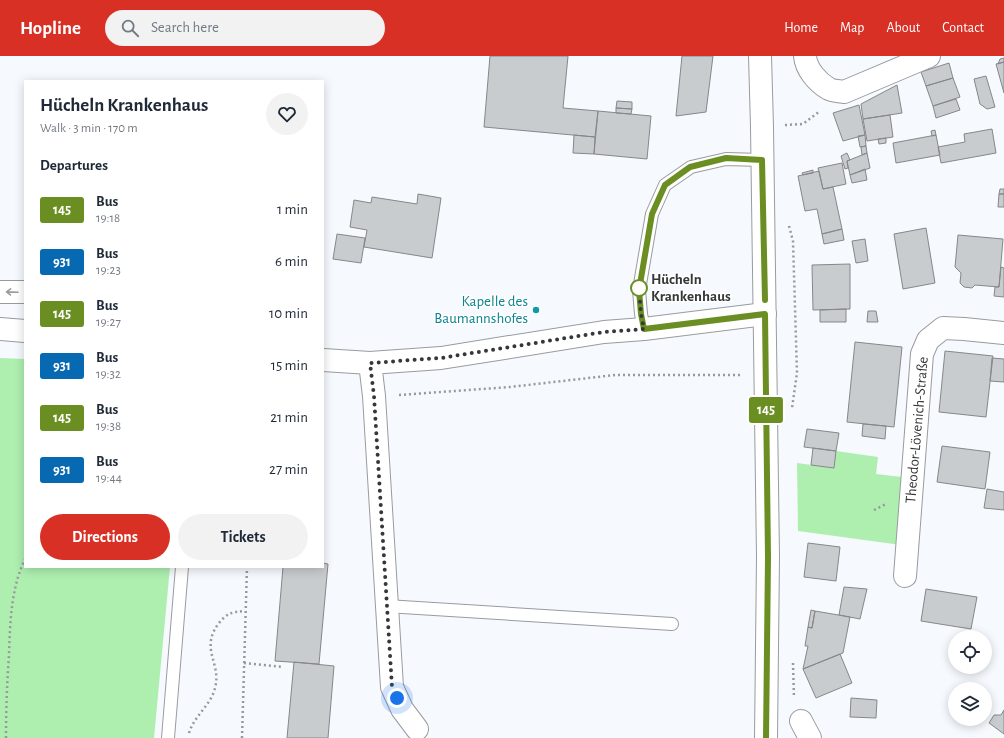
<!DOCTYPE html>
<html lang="en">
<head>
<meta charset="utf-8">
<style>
  :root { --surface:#fff; --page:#f2f2f3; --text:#1f2937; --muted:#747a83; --accent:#d93025 }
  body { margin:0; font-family:"Alegreya Sans",sans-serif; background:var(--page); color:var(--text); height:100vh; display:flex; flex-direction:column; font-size:15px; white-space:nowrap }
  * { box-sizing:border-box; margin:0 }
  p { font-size:13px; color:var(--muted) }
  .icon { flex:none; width:22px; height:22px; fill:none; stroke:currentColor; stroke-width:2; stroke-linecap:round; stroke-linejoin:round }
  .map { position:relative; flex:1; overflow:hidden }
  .details { position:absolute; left:24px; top:24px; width:300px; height:488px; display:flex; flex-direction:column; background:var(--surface); border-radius:0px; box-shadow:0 2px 10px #0003 }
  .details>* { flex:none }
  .badge { padding:0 8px; border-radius:3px; font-size:14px; line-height:26px }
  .fabs { position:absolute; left:948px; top:574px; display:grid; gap:8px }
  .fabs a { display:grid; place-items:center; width:44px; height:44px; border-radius:50%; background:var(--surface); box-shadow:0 2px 10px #0003; font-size:20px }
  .you { position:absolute; width:20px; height:20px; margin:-10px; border:3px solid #fff; border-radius:50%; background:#1a73e8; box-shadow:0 0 0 6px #1a73e833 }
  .map>.badge { position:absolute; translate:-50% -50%; box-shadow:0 0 0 2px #fff }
  h2 { padding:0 16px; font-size:15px; line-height:36px }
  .round { display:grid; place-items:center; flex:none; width:42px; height:42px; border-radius:21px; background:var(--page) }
  .overview { display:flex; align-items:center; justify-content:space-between; height:68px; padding:0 16px }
  h1 { font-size:19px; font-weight:700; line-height:30px }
  .cta { display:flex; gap:8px; margin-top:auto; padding:8px 16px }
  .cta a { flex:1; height:46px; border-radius:24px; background:var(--accent); color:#fff; font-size:16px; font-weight:700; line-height:46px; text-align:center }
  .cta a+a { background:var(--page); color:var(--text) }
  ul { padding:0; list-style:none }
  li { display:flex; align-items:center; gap:12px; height:52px; padding:0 16px }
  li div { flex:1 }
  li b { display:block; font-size:15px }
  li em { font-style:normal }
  li .badge { min-width:44px; font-weight:700; text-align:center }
  header { display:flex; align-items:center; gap:24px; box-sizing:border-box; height:56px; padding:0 20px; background:var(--accent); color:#fff }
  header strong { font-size:19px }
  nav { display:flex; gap:22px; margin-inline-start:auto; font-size:14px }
  .search { width:280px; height:36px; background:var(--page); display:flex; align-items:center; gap:10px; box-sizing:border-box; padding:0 14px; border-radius:22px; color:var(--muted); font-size:15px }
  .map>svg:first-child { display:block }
  .green { fill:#aeefb0 }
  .building { fill:#c9cccf; stroke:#85878a }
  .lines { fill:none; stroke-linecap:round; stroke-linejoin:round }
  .service-casing { stroke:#999b9f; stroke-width:14 }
  .minor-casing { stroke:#999b9f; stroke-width:24 }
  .tertiary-casing { stroke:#999b9f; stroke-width:24 }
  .path { stroke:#97999b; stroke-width:2.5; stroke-dasharray:2 3; stroke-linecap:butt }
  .service { stroke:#fff; stroke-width:12 }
  .minor { stroke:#fff; stroke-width:22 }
  .tertiary { stroke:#fff; stroke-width:22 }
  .oneway { stroke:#9a9b9c }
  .line-casing { stroke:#fff; stroke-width:9 }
  .line { stroke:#6b8e23; stroke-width:6 }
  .walk { stroke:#363738; stroke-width:4; stroke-dasharray:0 7.2 }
  .stop-dot { fill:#fff; stroke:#6b8e23; stroke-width:2 }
  .culture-dot { fill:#0f9aa8; stroke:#fff; stroke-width:1.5 }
  .labels { text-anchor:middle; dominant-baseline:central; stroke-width:3; stroke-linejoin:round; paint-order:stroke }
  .stop-label { font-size:15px; font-weight:bold; fill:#363738; stroke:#fff; text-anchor:start }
  .culture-label { font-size:15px; fill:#0d838f; stroke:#fff; text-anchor:end }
  .street-label { font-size:15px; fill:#363738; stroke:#fff }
</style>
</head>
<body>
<header>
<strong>Hopline</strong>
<div class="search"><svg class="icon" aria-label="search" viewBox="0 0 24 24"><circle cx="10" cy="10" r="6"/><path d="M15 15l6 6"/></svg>Search here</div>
<nav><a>Home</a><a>Map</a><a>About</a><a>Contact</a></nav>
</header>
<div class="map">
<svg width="1004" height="682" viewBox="0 0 1004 682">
  <rect width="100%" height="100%" fill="#f6f9fd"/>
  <path class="green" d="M0,302L25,303V511H170L154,682H0Z
    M836,395L878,401L876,418L902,421L897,484L901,489L798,475L797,407L833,412Z"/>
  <path class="building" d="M490,0H568L563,52L598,55L595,81L484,71Z
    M682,0H713L706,56L676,60Z
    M1004,2V6L998,8L1000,3Z
    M1004,6V37L996,8Z
    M949,7L953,22L926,30L921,16Z
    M986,20L995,51L987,53L980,48L974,23Z
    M953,22L960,41L933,50L926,30Z
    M897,29L902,57L863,63L861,48Z
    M956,43L960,54L936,62L933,50Z
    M617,45L632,46V53L616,52Z
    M859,49L865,79L843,85L833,57Z
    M616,52L632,53L631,58L616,57Z
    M598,55L651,60L647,103L594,98Z
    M890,59L893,81L867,85L863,63Z
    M992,73L996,97L941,107L938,91L965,86L964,78Z
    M935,74L936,79L932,80L931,75Z
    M574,79L595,81L594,98L573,97Z
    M865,79L866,90L860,91L858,80Z
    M936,79L940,99L896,107L893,87Z
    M886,82V87L879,88L878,83Z
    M866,90L867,97L862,99L861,91Z
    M847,97L850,104L847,105L848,112L845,113L841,100Z
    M867,97L870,112L850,119L847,105Z
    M842,107L846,128L823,133L818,112Z
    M865,113L867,124L852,127L850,119Z
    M813,114V117L803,119L802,117Z
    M819,115L823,133L833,131L842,173L822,178L817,153L805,155L798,120Z
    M1000,133H1004V138H999Z
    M418,138L441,142L432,202L364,191L367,174L350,171L354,144L371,147L372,141L417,148Z
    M999,138H1004V151H998Z
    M926,172L935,227L903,233L894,178Z
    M842,173L844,184L824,188L822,178Z
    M337,178L365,182L361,207L333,203Z
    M958,179L1003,183L999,231L975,229L972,232L964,231L960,227L961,217L955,211Z
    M865,183L868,205L856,207L852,185Z
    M850,208V253L813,254L812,209Z
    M1001,211L1004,212V241L994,240L995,231H999Z
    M846,253V266H820V254Z
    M868,255H876L878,266H867Z
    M855,286L902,291L894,371L847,366Z
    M945,295L993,300L986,361L939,356Z
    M992,302L1004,303V326L990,325Z
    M863,368L886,370L885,383L862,380Z
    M807,373L839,377L836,395L804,391Z
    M942,390L990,396L985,433L937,426Z
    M813,392L836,395L834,412L811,409Z
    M987,433L1004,436V454L984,452Z
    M808,487L840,491L836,525L804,521Z
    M323,507L328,508L319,608L275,605L283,511H323Z
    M844,531L867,533L860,563L839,559Z
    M926,533L977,541L971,573L921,565Z
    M811,554L815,555L812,572L808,571Z
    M815,555L850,561L843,597L803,613L808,590H805L808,571L812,572Z
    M840,598L852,627L816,642L803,613Z
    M294,606L334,610L328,682H287Z
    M851,642L877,644L876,662L850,661Z
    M1004,654V678L989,667L994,659H1001Z"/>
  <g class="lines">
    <defs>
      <path id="service" d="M644,273L641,258L639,234L652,158L665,129L691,111L726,103L762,104
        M386,550L672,568
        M168,682L182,511"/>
      <path id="minor" d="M805,0C806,13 817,26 829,33C833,35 839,35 844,36L929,0
        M0,236H25
        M0,273L25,275
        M323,304L370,307L441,302L604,276L644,273L765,258
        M370,307L374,340L392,631L402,653L417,673
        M905,520L922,298L928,284L943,272L964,273L1004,277
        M801,665L810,682"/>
      <path id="tertiary" d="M760,0L762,71L768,501L766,682"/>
    </defs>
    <use href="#service" class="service-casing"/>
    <use href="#minor" class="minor-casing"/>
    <use href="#tertiary" class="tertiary-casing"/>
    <path class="path" d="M785,69L803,68L820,55
      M789,170L793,185L797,317L792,352
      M399,339L510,331L615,319H743
      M874,454L886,448
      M244,607L283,611
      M793,607L794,642
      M189,677C194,660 211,649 215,632C222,607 199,593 219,567C227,557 232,556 245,555
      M6,682C6,654 7,627 9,599C10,567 11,532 25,503
      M242,682L247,511"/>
    <use href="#service" class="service"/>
    <use href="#minor" class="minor"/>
    <use href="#tertiary" class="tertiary"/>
  </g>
  <defs><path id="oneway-shaft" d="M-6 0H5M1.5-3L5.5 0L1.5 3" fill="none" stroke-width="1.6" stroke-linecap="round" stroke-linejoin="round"/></defs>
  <use class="oneway" href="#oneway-shaft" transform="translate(12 236) rotate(-178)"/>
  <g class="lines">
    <defs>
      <path id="line" d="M765,244L762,104L726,102L690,111L665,129L652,158L639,234L641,258L644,273L765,258L768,501L766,682"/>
    </defs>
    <use href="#line" class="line-casing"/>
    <use href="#line" class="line"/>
    <path class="walk" d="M397,642L392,631L374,340L370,307L441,302L604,276L644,273L641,258L639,232"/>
  </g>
  <circle class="stop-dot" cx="639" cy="232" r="8"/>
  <circle class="culture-dot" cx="536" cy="254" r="4"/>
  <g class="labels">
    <g class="stop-label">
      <text x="651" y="223">Hücheln<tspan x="651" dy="17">Krankenhaus</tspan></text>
    </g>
    <g class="culture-label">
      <text x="528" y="245">Kapelle des<tspan x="528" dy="17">Baumannshofes</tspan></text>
    </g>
    <g class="street-label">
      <text transform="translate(917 374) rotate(-85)">Theodor-Lövenich-Straße</text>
    </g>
  </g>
</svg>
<div class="fabs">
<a><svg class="icon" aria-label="locate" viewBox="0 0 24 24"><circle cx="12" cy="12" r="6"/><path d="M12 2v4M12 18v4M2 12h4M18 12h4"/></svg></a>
<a><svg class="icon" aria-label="layers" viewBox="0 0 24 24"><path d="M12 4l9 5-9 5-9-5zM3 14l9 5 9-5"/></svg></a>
</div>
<div class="you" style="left:397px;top:642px"></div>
<b class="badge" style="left:766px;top:354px;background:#6b8e23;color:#fff">145</b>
<section class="details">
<div class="overview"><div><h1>Hücheln Krankenhaus</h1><p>Walk · 3 min · 170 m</p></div><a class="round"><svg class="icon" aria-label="heart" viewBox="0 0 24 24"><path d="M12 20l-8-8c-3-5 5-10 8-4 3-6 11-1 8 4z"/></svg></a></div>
<h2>Departures</h2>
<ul>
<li><span class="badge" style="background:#6b8e23;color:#fff">145</span><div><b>Bus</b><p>19:18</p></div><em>1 min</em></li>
<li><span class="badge" style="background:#0869b3;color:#fff">931</span><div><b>Bus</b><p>19:23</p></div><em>6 min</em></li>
<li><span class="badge" style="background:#6b8e23;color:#fff">145</span><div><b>Bus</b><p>19:27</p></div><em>10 min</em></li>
<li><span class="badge" style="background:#0869b3;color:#fff">931</span><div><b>Bus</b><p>19:32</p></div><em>15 min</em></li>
<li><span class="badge" style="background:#6b8e23;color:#fff">145</span><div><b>Bus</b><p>19:38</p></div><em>21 min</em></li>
<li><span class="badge" style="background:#0869b3;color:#fff">931</span><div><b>Bus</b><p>19:44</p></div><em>27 min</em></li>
</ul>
<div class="cta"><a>Directions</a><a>Tickets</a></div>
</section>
</div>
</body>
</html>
